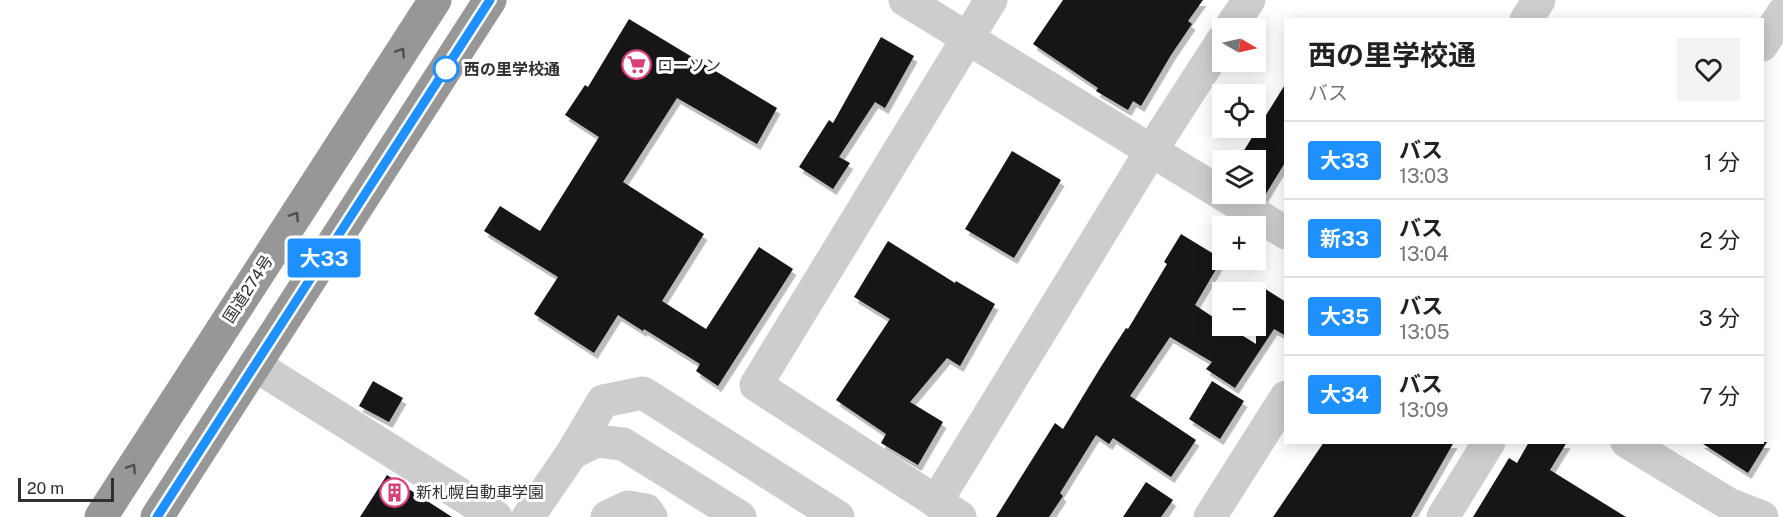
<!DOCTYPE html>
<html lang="ja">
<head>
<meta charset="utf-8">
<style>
  :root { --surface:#fff; --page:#f2f2f2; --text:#222; --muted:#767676; --line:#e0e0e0 }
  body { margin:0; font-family:"Public Sans","Noto Sans JP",sans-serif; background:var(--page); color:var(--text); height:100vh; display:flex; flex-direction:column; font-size:22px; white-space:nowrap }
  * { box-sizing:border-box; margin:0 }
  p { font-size:20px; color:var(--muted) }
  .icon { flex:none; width:33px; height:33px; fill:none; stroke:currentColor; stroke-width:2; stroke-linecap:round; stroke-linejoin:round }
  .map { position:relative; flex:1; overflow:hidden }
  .sheet { position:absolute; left:1284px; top:18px; width:480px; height:426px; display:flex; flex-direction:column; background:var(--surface); border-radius:0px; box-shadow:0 3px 15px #0003 }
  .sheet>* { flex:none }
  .badge { padding:0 12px; border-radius:4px; font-size:21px; line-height:39px }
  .needle { width:39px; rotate:99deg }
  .fabs { position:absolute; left:1212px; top:18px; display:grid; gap:12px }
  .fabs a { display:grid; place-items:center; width:54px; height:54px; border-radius:0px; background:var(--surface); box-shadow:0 3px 15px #0003; font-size:30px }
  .scale { position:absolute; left:18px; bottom:15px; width:96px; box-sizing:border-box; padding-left:6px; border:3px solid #303030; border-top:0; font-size:16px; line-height:21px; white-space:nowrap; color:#303030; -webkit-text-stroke:4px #fff; paint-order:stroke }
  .map>.badge { position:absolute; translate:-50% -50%; box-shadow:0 0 0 3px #fff }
  .round { display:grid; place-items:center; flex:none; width:63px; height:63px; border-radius:0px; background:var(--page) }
  .summary { display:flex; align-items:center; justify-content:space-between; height:102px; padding:0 24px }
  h1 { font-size:28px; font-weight:700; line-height:45px }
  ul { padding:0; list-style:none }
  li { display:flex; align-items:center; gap:18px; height:78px; padding:0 24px; border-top:2px solid var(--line) }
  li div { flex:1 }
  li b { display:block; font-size:22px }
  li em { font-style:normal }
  li .badge { min-width:66px; font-weight:700; text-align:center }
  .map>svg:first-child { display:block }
  .building { fill:#171717; filter:url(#shadow) }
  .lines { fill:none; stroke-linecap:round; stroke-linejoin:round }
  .minor { stroke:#cdcdcd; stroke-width:33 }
  .highway { stroke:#979797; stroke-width:33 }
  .oneway { stroke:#4f4f4f }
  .line-casing { stroke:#fff; stroke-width:14 }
  .line { stroke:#1e90ff; stroke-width:9 }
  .stop-dot { fill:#fff; stroke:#1e90ff; stroke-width:3 }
  .labels { text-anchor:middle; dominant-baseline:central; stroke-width:6; stroke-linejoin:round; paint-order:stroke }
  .poi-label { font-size:16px; fill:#303030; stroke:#fff; text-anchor:start }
  .stop-label { font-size:16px; font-weight:bold; fill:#303030; stroke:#fff; text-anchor:start }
  .street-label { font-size:16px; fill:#303030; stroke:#fff }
</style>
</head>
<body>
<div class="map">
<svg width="1783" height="517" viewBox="0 0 1783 517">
  <defs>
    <filter id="shadow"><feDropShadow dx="3.5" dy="6" stdDeviation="0" flood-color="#0004"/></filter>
  </defs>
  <rect width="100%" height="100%" fill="#fff"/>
  <path class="building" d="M1063,0H1203L1188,21L1192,24L1171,55L1141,106L1133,101L1128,110L1096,91L1098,88L1033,44Z
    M629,19L777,108L757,144L677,98L623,182L704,234L662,301L706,329L759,247L793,269L718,386L696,371L700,364L644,329L643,331L618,315L594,353L534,314L558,277L484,231L500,206L540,231L599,137L565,115L585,85L588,87Z
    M881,37L914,56L885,108L875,102L839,157L850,163L833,189L799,167L829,120L833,123Z
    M1286,83V161L1264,197L1256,192V160H1238Z
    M1012,151L1061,180L1014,258L965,229Z
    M1181,234L1222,259L1195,305L1222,323V326H1227L1256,344V283L1286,302V336L1274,329L1235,388L1206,369L1212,362L1170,337L1130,396L1196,440L1171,477L1113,438L1109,444L1096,435L1060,493L1063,496L1049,517H996L1055,423L1063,429L1102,365L1126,328L1128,329L1167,264L1164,262Z
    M888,241L955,283L956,281L995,304L960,366L947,358L910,402L943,422L918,465L881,443L886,434L836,400L890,319L854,297Z
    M373,381L403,398L389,422L359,406Z
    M1212,381L1244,401L1220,439L1189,419Z
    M1324,442H1454L1411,517H1273Z
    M1529,442H1567L1550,470L1626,517H1473L1509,458L1517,463Z
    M1700,442H1767L1748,473Z
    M387,475L452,517H360Z
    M1146,482L1173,500L1161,517H1123Z"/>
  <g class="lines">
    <path class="minor" d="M905,0L1286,233
      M1526,20L1539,0
      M1230,28L1249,0
      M1762,45L1783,13
      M255,365L496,517
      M1627,442L1729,504L1762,517
      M572,453L603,401L643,393L838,517
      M936,502L1151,151L1222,41
      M528,517L572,453L596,441L623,444L740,517
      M607,517L628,507L646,510L651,517
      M960,517L756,385L991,0
      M1210,517L1286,397
      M1443,517L1489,442"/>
    <path class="highway" d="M101,517L435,0
      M157,517L490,0"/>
  </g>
  <defs><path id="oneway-chevron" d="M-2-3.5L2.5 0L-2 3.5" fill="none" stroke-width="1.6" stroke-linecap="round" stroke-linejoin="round" transform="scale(1.5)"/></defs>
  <g class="oneway">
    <use href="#oneway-chevron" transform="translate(401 52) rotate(-57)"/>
    <use href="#oneway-chevron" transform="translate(295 216) rotate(-57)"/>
    <use href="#oneway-chevron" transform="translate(132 468) rotate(-57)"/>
  </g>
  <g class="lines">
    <defs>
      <path id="line" d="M157,517L490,0"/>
    </defs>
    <use href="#line" class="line-casing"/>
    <use href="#line" class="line"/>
  </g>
  <defs>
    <symbol id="supermarket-ring" viewBox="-11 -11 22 22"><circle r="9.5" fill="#fff" stroke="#d9407a" stroke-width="1.5"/><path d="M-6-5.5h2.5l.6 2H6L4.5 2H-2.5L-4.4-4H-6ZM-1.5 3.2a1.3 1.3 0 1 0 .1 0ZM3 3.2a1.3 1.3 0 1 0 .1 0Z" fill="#d9407a"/></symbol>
    <symbol id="building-ring" viewBox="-11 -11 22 22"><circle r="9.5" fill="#fff" stroke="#d9407a" stroke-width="1.5"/><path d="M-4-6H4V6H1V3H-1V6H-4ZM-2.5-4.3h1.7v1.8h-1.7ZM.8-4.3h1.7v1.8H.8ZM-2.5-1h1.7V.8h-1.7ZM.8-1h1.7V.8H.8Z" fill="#d9407a"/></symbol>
  </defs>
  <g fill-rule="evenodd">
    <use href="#supermarket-ring" x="620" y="48" width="33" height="33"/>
    <use href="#building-ring" x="378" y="476" width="33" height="33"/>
  </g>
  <circle class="stop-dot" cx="446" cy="69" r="12"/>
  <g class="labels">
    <g class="poi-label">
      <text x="657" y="65">ローソン</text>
      <text x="416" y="492">新札幌自動車学園</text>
    </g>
    <g class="stop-label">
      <text x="464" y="69">西の里学校通</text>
    </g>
    <g class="street-label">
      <text transform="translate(248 289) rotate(-57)">国道274号</text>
    </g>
  </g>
</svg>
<div class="fabs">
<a><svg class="needle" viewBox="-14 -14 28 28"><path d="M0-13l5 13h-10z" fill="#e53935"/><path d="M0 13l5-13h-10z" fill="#767676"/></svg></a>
<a><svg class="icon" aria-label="locate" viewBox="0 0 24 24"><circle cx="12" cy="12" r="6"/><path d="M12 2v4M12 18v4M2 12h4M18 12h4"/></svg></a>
<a><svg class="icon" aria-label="layers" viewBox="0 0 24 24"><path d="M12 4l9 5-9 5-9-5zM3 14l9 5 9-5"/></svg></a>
<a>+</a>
<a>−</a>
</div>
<div class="scale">20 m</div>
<b class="badge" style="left:324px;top:258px;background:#1e90ff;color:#fff">大33</b>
<section class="sheet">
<div class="summary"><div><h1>西の里学校通</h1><p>バス</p></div><a class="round"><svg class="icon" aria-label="heart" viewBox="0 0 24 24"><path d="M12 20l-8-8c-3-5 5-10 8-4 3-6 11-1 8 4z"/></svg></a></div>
<ul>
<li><span class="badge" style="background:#1e90ff;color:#fff">大33</span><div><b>バス</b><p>13:03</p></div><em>1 分</em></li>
<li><span class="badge" style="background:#1e90ff;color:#fff">新33</span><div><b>バス</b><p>13:04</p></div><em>2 分</em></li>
<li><span class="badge" style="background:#1e90ff;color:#fff">大35</span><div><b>バス</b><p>13:05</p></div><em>3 分</em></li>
<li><span class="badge" style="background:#1e90ff;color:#fff">大34</span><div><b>バス</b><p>13:09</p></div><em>7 分</em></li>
</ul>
</section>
</div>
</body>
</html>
